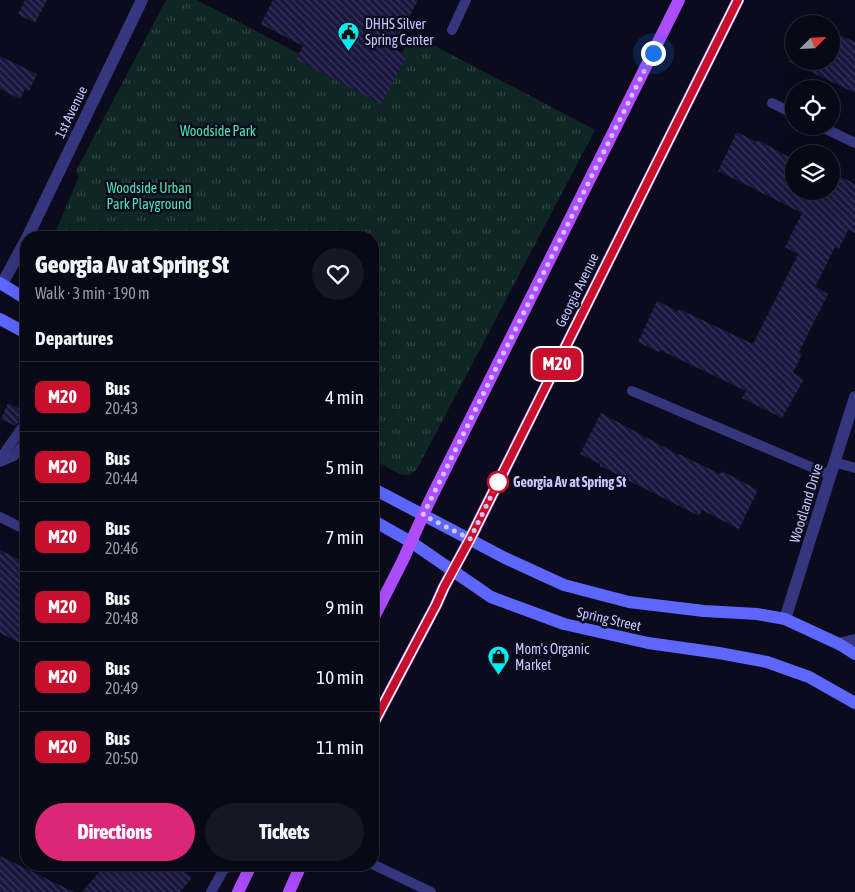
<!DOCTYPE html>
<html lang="en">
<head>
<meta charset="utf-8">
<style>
  :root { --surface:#090816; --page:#171623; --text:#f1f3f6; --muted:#999aa1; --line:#292935; --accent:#db2777 }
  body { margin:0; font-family:"Asap Condensed",sans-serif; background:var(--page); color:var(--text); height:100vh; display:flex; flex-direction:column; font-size:19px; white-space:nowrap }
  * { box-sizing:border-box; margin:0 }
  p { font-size:16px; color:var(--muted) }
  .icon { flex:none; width:28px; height:28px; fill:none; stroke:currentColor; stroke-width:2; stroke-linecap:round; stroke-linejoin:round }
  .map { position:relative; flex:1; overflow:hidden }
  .drawer { position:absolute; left:20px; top:231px; width:359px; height:640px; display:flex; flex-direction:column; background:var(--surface); border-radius:20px; box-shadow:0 5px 20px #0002,0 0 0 1px var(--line) }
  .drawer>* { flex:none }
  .badge { padding:0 10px; border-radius:8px; font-size:18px; line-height:32px }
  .needle { width:32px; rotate:66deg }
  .buttons { position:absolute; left:785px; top:15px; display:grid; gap:10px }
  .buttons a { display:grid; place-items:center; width:55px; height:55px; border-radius:50%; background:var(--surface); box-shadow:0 5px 20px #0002,0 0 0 1px var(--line); font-size:25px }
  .you { position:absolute; width:25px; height:25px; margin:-12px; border:4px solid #fff; border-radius:50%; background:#1a73e8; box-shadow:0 0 0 8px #1a73e833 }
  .map>.badge { position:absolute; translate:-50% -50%; box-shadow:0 0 0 2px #fff }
  h2 { padding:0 15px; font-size:19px; line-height:45px }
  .round { display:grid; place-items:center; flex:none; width:52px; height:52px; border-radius:26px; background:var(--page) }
  .summary { display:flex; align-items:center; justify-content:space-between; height:85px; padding:0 15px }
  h1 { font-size:24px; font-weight:800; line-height:38px }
  .primary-button { display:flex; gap:10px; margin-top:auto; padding:10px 15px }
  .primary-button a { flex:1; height:58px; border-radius:30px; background:var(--accent); color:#fff; font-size:20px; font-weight:800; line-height:58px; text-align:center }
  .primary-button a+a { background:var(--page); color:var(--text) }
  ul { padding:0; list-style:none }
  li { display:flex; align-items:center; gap:15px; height:70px; padding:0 15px; border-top:1px solid var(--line) }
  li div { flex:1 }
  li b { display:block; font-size:19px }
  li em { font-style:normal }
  li .badge { min-width:55px; font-weight:700; text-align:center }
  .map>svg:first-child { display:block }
  .park { fill:url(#park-tufts) }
  .building { fill:url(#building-back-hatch) }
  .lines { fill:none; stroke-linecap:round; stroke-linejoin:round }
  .lane { stroke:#34377e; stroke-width:10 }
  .street { stroke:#34377e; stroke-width:12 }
  .secondary { stroke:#5d67ff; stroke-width:12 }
  .primary { stroke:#ae4dff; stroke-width:12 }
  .line-casing { stroke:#fff; stroke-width:11 }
  .line { stroke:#c8102e; stroke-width:8 }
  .walk { stroke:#c8c6ff; stroke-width:5; stroke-dasharray:0 9 }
  .stop-dot { fill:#fff; stroke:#c8102e; stroke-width:2.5 }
  .labels { text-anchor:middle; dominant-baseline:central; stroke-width:5; stroke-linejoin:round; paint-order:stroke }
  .poi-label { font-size:14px; fill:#c8c6ff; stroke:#0c0b1d; text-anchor:start }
  .street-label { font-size:14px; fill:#c8c6ff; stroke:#0c0b1d }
  .park-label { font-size:14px; fill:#4fe2b2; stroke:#0c0b1d }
  .stop-label { font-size:14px; font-weight:bold; fill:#c8c6ff; stroke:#0c0b1d; text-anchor:start }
</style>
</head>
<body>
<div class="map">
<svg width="855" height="892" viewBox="0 0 855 892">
  <defs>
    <pattern id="park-tufts" width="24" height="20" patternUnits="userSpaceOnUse" patternTransform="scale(1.25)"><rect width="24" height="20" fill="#0e2724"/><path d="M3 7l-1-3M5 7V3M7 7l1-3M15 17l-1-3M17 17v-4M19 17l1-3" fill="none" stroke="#304545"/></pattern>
    <pattern id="building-back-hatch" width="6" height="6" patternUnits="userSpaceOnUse" patternTransform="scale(1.25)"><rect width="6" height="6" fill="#1b163e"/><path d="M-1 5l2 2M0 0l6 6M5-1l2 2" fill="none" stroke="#3b365b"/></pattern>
  </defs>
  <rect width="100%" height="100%" fill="#0c0b1d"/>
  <path class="park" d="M166,0H197L379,96L412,34L595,130L417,469L409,475L399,474L373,459L372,238H53L79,176L76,171Z"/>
  <path class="building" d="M25,0H47L35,23L18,14Z
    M273,0H418L393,48L407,56L381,104L296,59L303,46L261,24Z
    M831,31L855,42V93L788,61H831Z
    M0,56L37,74L29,91L25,89L20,99L0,89Z
    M737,132L757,142L758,140L794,160V191H831V176L833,173L855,184V233L848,230L839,249L835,247L815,287L828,294L799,352L802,354L793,373L804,379L782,418L742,398L746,391L660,350L659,352L638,342L657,301L678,311L679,309L753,344L798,254L785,247L802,213L758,191H759L718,171Z
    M8,403L26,412V425L21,422L18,423L15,426L1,419Z
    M601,413L679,455V454L720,474L722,471L758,490L739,529L702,510L699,516L600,466V464L580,454Z
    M0,550L26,563V646L0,633Z
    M0,856L74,892H0Z
    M105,865H177L192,878L180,892H82Z"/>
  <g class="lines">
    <path class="lane" d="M452,30L466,0
      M772,103L794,114
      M820,126L855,143
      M632,391L830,475
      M0,459L21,429
      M0,462L14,456L26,441
      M834,462L855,468
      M0,517L26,530
      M372,864L431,892
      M211,892L224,869L235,865"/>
    <path class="street" d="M27,238L142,0
      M2,284L26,240
      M785,619L855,397
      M839,644L855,640"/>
    <path class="secondary" d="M0,283L26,299
      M0,319L26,333
      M372,488L505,558L564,585L629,602L704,611L757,614L785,619L839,644L855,654
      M372,520L411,542L491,597L564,624L648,643L719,653L767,662L809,677L855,703"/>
    <path class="primary" d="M372,621L403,560L429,502L679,0
      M372,726L436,605L444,587L470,539L738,0
      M238,892L251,865
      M289,892L301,865"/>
  </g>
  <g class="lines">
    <defs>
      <path id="line" d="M372,726L436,605L444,587L470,539L738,0"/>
    </defs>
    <use href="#line" class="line-casing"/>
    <use href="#line" class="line"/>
    <path class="walk" d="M498,482L502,474L470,539L423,515L653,53"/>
  </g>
  <defs>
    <symbol id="civic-pin" viewBox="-11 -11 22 30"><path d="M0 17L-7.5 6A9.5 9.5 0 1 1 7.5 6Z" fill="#00edf1" stroke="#0c0b1d"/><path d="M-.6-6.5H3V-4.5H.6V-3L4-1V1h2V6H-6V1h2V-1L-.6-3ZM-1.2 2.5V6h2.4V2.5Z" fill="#111"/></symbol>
    <symbol id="shop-pin" viewBox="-11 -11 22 30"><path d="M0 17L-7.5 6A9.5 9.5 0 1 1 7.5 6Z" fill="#00edf1" stroke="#0c0b1d"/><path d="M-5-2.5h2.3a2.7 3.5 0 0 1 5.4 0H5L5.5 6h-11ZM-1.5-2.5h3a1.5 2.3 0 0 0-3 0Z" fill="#111"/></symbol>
  </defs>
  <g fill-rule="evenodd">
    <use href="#civic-pin" x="336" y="20" width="25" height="34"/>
    <use href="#shop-pin" x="486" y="644" width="25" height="34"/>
  </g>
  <circle class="stop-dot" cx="498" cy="482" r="10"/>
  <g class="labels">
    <g class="poi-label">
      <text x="365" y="24">DHHS Silver<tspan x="365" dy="16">Spring Center</tspan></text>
      <text x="515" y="649">Mom's Organic<tspan x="515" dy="16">Market</tspan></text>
    </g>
    <g class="street-label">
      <text transform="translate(71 112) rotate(-64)">1st Avenue</text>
      <text transform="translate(577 290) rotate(-64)">Georgia Avenue</text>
      <text transform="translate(806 503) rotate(-73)">Woodland Drive</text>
      <text transform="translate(609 619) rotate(13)">Spring Street</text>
    </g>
    <g class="park-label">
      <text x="218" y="131">Woodside Park</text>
      <text x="149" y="188">Woodside Urban<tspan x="149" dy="16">Park Playground</tspan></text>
    </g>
    <g class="stop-label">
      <text x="513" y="482">Georgia Av at Spring St</text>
    </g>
  </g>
</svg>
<div class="buttons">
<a><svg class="needle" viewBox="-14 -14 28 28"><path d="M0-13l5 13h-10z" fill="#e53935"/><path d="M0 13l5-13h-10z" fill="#999aa1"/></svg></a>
<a><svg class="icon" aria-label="locate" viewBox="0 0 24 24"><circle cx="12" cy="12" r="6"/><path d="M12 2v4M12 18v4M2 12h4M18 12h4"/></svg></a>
<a><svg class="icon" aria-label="layers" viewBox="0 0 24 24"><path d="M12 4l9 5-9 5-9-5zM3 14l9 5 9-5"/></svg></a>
</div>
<div class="you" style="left:653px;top:53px"></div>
<b class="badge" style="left:557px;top:364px;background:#c8102e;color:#fff">M20</b>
<section class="drawer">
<div class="summary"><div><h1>Georgia Av at Spring St</h1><p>Walk · 3 min · 190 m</p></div><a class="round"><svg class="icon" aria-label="heart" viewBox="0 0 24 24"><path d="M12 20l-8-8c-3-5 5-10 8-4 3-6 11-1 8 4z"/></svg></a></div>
<h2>Departures</h2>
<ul>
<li><span class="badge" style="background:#c8102e;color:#fff">M20</span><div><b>Bus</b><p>20:43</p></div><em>4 min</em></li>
<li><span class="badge" style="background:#c8102e;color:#fff">M20</span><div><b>Bus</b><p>20:44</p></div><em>5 min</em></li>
<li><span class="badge" style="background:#c8102e;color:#fff">M20</span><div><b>Bus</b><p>20:46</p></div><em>7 min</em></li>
<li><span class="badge" style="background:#c8102e;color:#fff">M20</span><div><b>Bus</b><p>20:48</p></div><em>9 min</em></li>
<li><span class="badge" style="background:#c8102e;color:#fff">M20</span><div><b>Bus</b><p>20:49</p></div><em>10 min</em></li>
<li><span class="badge" style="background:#c8102e;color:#fff">M20</span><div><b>Bus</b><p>20:50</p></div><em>11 min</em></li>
</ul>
<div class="primary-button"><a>Directions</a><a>Tickets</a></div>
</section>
</div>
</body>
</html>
